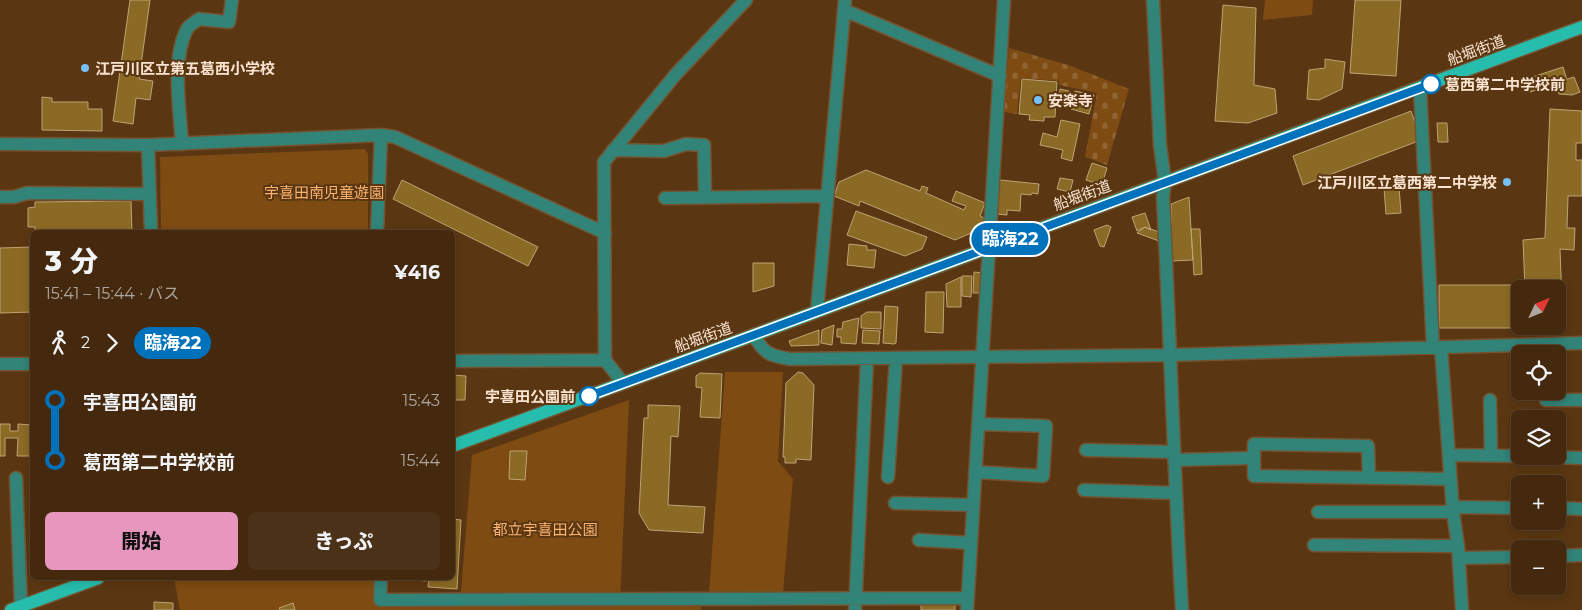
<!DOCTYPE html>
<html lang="ja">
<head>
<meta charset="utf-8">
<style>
  :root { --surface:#44290e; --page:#4b3117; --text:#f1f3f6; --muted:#afa69e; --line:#5c452e; --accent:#e797bd }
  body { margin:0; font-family:Montserrat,"Noto Sans JP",sans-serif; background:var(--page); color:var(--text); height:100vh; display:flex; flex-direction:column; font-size:19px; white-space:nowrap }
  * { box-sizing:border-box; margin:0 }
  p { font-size:16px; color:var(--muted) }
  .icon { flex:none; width:28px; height:28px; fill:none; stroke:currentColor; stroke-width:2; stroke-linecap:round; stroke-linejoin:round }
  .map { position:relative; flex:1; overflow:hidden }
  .drawer { position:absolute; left:30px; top:230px; width:425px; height:350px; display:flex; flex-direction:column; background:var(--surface); border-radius:8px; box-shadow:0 2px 8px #0003,0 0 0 1px var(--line) }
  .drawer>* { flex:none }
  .badge { padding:0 10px; border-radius:16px; font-size:18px; line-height:32px }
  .needle { width:32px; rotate:47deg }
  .controls { position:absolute; left:1511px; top:280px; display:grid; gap:10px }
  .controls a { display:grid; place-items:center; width:55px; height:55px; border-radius:8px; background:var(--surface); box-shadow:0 2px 8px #0003,0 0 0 1px var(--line); font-size:25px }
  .map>.badge { position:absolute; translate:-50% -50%; box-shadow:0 0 0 2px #fff }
  .legs { display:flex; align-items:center; gap:8px; height:55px; padding:0 15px; font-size:16px }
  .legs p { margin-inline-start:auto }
  .overview { display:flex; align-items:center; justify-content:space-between; height:85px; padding:0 15px }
  h1 { font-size:28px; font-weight:800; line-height:38px }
  .action { display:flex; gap:10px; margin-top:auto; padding:10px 15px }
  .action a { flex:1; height:58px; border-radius:8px; background:var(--accent); color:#111; font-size:20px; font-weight:800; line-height:58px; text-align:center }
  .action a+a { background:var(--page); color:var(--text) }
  ul { padding:0 15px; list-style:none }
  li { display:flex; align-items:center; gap:18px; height:60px; font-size:19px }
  li i { display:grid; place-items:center; width:8px; height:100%; margin:0 6px; background:currentColor }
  li i::after { content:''; width:12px; height:12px; margin:-6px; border:4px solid; border-radius:50%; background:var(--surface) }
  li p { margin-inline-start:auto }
  li:first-child i { background:linear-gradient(#0000 50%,currentColor 0) }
  li:last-child i { background:linear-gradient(currentColor 50%,#0000 0) }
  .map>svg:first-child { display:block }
  .cemetery { fill:url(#cemetery-stones) }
  .park { fill:#7e4b12 }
  .building { fill:#8a6a25; stroke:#bea474 }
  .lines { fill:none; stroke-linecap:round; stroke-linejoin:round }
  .minor-casing { stroke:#745330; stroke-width:15 }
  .major-casing { stroke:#745330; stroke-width:15 }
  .minor { stroke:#328378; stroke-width:12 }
  .major { stroke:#27bdac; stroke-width:12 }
  .line-1-casing { stroke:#fff; stroke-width:11 }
  .line-1 { stroke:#0072bc; stroke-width:8 }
  .poi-dot { fill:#77bff7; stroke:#5a3712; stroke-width:2 }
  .stop-1-dot { fill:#fff; stroke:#0072bc; stroke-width:2.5 }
  .labels { text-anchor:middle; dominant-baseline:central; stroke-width:4; stroke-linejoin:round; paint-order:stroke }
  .street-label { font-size:15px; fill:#fae3d0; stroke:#5a3712 }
  .poi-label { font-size:15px; font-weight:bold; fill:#fae3d0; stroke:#5a3712; text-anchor:start }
  .stop-label { font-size:15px; font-weight:bold; fill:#fae3d0; stroke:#5a3712; text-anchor:start }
  .park-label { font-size:15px; fill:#fab26f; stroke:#5a3712 }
</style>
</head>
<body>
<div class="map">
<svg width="1582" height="610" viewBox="0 0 1582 610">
  <defs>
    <pattern id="cemetery-stones" width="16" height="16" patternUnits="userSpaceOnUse" patternTransform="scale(1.25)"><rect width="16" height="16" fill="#7e4b12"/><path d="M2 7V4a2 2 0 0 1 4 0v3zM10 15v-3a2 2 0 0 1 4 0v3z" fill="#916533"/></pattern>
  </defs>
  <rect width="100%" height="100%" fill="#5a3712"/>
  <path class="cemetery" d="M1009,48L1071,66L1129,89L1107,165L1085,157L1097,93L1059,85V81L1021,78L1017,114L1004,112Z"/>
  <path class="park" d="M1265,0H1313L1312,15L1263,20Z
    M365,149L368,154V232H161L160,157Z
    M725,372H783L778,461L793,479L783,592L709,593Z
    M629,400L620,604H701V610H180L174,578H379L377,603L460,604L472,455Z"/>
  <path class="building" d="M130,0H150L139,79L153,81L150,100L136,98L133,124L113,121Z
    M1355,0H1401L1396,76L1350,73Z
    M1223,5L1256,8L1254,85L1275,89L1277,113L1248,123L1215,121Z
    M1325,59L1345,62L1342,89L1319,100L1307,99L1309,70L1325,68Z
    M1563,67L1567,80L1530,92L1526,79Z
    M1574,77L1580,92L1572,95L1559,94L1555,83Z
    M1022,79L1057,82L1055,117H1044V121L1029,120L1030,115L1019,114Z
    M1060,89L1069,91L1068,101L1059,99Z
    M1075,91L1094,95L1089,114L1071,109Z
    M42,97L52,98V102H88V109H102V131L42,130Z
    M1550,109L1582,111V143H1576V160H1582V196H1568L1567,228H1575L1574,250L1560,249L1563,330L1527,332V326H1558V289H1525L1523,240L1545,238Z
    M1411,111L1421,140L1303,185L1293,156Z
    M1061,120L1080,124L1072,161L1061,158L1063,150L1040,145L1043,133L1057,137Z
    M1437,123H1447L1448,142H1438Z
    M1092,163L1107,168L1102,185L1086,180Z
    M866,170L920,191L922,186L928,188L926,193L964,210L966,206L952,201L956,191L985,203L980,216L984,218V225L978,230L955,240L860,201L859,206L834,196L839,182Z
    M1060,178L1073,180L1070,192L1057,189Z
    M402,180L538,247L528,266L393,199Z
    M1000,180L1039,184L1038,194L1032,193L1031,195L1021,194L1020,211L1007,210V215L996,214Z
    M1399,187L1401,213L1386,214L1384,188Z
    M1189,197L1193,260L1172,261L1171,204Z
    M131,201L132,232H35V227H28V208L35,207V202Z
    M856,211L927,237L922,249L905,256L847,235Z
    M1145,213L1151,230L1145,227L1137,231L1132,217Z
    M1107,225L1111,227L1104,247L1100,246L1094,230Z
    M1145,227L1159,232V241L1137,233Z
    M1191,229H1200L1202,274L1194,275Z
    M849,244L867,246V250H876L874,268L847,265Z
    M32,247V312L0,313V248Z
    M753,263H774V286L753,292Z
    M974,272L983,273L982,293H973Z
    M962,276H972L971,297L962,296Z
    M961,277V307H947L946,284Z
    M1439,285H1516V328H1439Z
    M926,292H944L943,333L925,332Z
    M885,306L898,307L896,343L894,344L883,343Z
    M867,312H881V329L861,328V316Z
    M859,318L856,344L841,343V337H837V329H842L843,322Z
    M834,325L832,345L821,343L822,330Z
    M819,330V345L791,346L789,341Z
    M863,330L880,331L879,344L862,343Z
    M798,372L803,373L814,385L811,460L796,459V463H785V457H783L786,383Z
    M700,373L722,374L720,418L700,417L702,388L696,387V376Z
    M452,375L466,376L465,400H452Z
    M648,405L680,406L678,437L671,436L668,505L705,507L703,533L649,530L639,513L644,418H648Z
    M0,424H10V431H18V424L32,425V456H17L18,438H5V456H0Z
    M510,451H527L525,480L509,479Z
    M452,519L461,520L457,589L428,587L429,578H452Z
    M404,578H426V581L404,579Z
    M154,602L173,603V610H154Z
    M293,603L295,610H280L279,608Z
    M921,603H955V610H921Z"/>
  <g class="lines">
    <defs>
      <path id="minor" d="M1153,0L1160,145L1165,182L1163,197C1170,335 1174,472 1182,610
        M844,10L1000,76
        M1420,88L1433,347
        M0,144L148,145L381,135L395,137L605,233
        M182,144C180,110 171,60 187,29C189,25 195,22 199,19L229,22L232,0
        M148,145L151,232
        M613,150L664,151L686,144L704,145L705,197
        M0,197H14L27,193L150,194
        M665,198L827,196
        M377,232L381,135
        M817,311L845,0
        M754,335C763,353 770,356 790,359L1171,355L1582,343
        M1441,347L1453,512L1458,546L1462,610
        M452,361L605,360
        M0,364H32
        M623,383L605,360L604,162L676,74L746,0
        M1490,400L1491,455
        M1546,400H1582
        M1086,450L1174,452
        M1449,455L1520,456
        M1521,456L1582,458
        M1174,460L1254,458
        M975,472L1043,476L1046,426L978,424
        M888,477L896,359
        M16,478L21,606
        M1369,478L1368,446L1254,444V476L1450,479
        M1084,490L1176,493
        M895,503L973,505
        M1453,507L1520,508
        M1558,508L1582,509
        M1318,512H1453
        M919,540L971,543
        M1314,545L1458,546
        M1558,556L1582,555
        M1459,558L1520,557
        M381,578L380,600L967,598
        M855,610L867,360
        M967,610L1004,0"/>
      <path id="major" d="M452,446L754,335L1582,27
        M11,610L98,578"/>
    </defs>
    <use href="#minor" class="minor-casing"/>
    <use href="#major" class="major-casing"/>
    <use href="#minor" class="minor"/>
    <use href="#major" class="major"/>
  </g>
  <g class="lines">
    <defs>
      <path id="line-1" d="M589,396L1431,84"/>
    </defs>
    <use href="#line-1" class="line-1-casing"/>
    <use href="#line-1" class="line-1"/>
  </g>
  <g class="poi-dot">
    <circle cx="85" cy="68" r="5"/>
    <circle cx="1038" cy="100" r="5"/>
    <circle cx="1507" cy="182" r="5"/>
  </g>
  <g class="stop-1-dot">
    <circle cx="1431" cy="84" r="9"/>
    <circle cx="589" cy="396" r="9"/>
  </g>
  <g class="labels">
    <g class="street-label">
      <text transform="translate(1476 50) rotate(-20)">船堀街道</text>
      <text transform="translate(1082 195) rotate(-20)">船堀街道</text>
      <text transform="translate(703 337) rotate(-20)">船堀街道</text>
    </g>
    <g class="poi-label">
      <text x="95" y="68">江戸川区立第五葛西小学校</text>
      <text x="1048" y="100">安楽寺</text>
      <text x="1497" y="182" text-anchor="end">江戸川区立葛西第二中学校</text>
    </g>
    <g class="stop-label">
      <text x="1445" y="84">葛西第二中学校前</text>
      <text x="575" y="396" text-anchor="end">宇喜田公園前</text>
    </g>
    <g class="park-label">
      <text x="324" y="192">宇喜田南児童遊園</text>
      <text x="545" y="529">都立宇喜田公園</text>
    </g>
  </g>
</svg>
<div class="controls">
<a><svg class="needle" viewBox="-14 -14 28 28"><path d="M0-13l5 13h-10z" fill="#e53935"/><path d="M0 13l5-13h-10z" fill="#afa69e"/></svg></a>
<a><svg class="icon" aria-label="locate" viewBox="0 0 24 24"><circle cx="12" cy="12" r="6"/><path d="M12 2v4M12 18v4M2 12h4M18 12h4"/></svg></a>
<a><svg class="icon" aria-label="layers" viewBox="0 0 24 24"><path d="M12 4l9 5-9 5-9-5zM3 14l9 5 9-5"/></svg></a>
<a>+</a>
<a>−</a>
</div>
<b class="badge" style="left:1010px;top:239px;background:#0072bc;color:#fff">臨海22</b>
<section class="drawer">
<div class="overview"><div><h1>3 分</h1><p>15:41 – 15:44 · バス</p></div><b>¥416</b></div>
<div class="legs"><svg class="icon" aria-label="walk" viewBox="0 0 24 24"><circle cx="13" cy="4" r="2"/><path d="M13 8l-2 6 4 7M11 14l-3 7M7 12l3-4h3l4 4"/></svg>2<svg class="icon" aria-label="forward" viewBox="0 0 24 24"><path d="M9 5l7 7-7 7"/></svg><b class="badge" style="background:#0072bc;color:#fff">臨海22</b></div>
<ul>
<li><i style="color:#0072bc"></i><b>宇喜田公園前</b><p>15:43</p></li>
<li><i style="color:#0072bc"></i><b>葛西第二中学校前</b><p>15:44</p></li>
</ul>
<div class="action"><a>開始</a><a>きっぷ</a></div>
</section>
</div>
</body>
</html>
